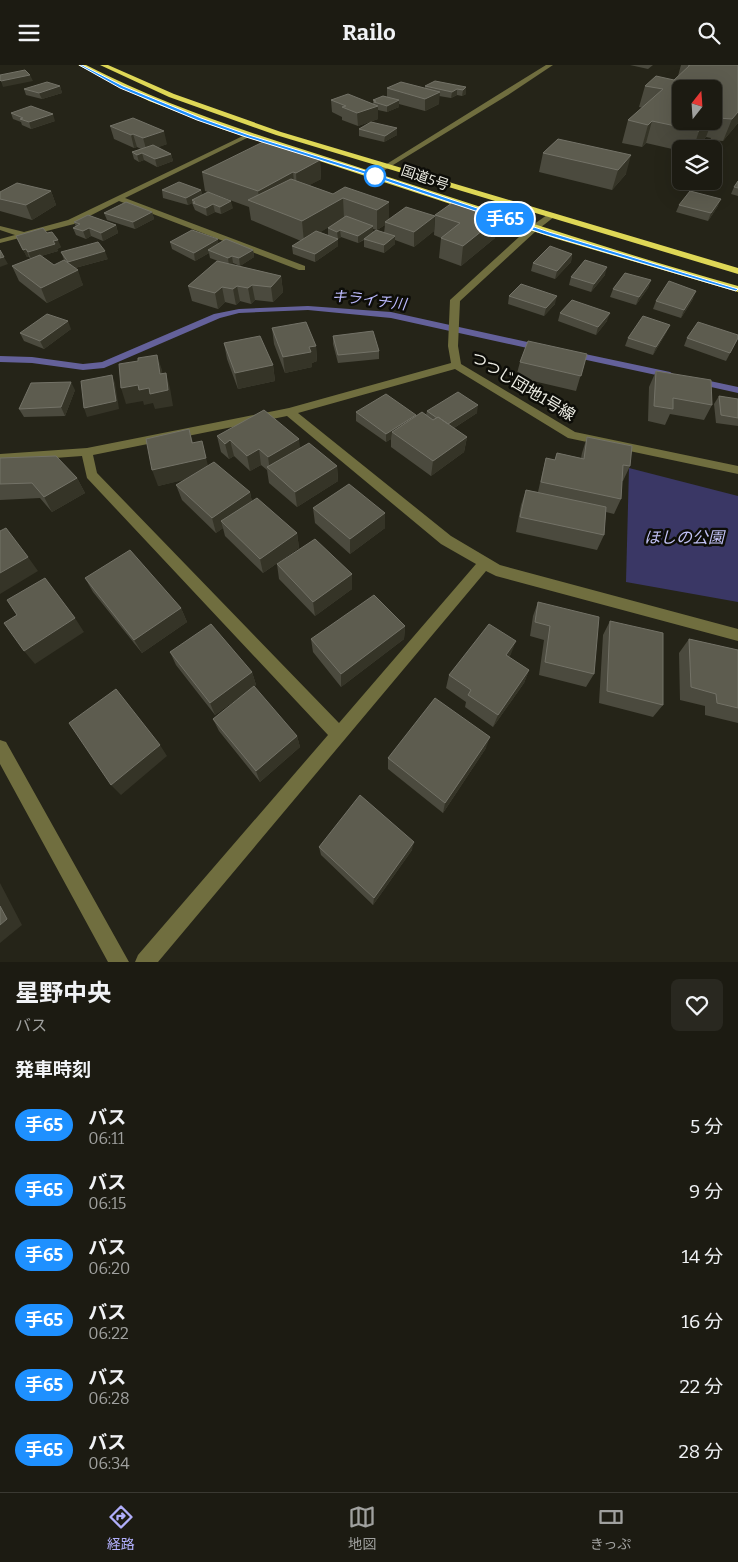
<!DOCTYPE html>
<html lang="ja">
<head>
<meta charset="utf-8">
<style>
  :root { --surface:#1c1b12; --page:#292820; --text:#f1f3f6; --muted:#a0a19f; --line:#3a3932; --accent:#b0aefa }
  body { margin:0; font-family:Bitter,"Noto Sans JP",serif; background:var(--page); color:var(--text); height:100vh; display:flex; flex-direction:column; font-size:19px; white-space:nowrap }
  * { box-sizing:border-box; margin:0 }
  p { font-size:16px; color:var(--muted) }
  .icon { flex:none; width:28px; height:28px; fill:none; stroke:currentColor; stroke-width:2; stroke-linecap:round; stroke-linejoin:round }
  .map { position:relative; height:897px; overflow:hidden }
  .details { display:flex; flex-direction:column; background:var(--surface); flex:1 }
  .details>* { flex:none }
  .badge { padding:0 10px; border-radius:16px; font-size:18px; line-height:32px }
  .needle { width:32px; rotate:17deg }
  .buttons { position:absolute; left:672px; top:15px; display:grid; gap:10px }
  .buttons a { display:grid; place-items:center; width:50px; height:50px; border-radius:8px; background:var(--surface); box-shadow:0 5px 20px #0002,0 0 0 1px var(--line); font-size:25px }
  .map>.badge { position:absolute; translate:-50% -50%; box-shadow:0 0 0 2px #fff }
  h2 { padding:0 15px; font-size:19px; line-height:45px }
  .round { display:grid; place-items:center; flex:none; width:52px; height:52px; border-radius:8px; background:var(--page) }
  .headline { display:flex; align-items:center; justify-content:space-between; height:85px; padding:0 15px }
  h1 { font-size:24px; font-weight:700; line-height:38px }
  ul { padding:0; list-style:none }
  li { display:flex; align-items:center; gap:15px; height:65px; padding:0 15px }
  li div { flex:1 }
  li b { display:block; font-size:19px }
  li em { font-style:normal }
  li .badge { min-width:55px; font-weight:700; text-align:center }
  header { display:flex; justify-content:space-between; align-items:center; height:65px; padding:0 15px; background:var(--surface); font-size:22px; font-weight:700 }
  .tabs { display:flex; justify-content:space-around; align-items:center; height:70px; border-top:1px solid var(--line); background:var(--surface); font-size:14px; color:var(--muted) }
  .tabs a { display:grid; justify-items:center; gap:2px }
  .tabs .on { color:var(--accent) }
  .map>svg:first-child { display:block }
  .green { fill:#3a3765 }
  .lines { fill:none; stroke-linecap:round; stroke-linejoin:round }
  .stream { fill:#64619a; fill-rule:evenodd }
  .minor { fill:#706e3f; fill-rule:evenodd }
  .highway { fill:#ded756; fill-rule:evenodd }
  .wall { fill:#4b4a3e; fill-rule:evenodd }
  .shaded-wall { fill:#353427 }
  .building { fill:#5d5c4f; stroke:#737267 }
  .line { fill:#1e90ff; stroke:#fff }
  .stop-dot { fill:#fff; stroke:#1e90ff; stroke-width:2.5 }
  .labels { text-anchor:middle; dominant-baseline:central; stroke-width:5; stroke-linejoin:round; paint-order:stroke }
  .far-street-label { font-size:14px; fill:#edede4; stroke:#0d0d08 }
  .far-water-label { font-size:15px; font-style:italic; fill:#bbb9fd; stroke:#0d0d08 }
  .street-label { font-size:16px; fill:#edede4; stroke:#0d0d08 }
  .park-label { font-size:16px; font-style:italic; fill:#c1c1f4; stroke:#0d0d08 }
</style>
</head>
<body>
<header><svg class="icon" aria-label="menu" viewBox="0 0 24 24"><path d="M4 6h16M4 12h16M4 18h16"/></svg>Railo<svg class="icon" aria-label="search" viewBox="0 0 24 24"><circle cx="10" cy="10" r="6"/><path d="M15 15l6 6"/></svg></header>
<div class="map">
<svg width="738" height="897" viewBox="0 0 738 897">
  <rect width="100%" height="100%" fill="#252418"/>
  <path class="green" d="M629,403L738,431V537L626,517Z"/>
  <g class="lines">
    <path class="stream" d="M308,241L391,247L541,280L545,283L541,286L391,253L308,245L239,248L220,253L104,303L83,305L32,298L0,297V291L32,292L83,299L102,297L214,249L239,244Z
      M571,286L670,307L675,310L670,313L568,291V287Z
      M696,313L738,322V328L693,318V314Z"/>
    <path class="minor" d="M546,0H553L508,30L375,111L369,110Z
      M247,69L249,70V72L125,133L305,201V205H299L119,136L74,159L0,178V174L15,170L0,165V161L24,167L68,155Z
      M547,150L554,152L536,166L460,236L458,281L461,299L575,367L738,401V409L568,373L455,304L298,348L451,471L500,500L738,564V576L496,511L486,506L158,897H135L138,890L328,670L87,413L82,391L0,397V389L87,383L289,343L451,298L448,281L450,235L530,162ZM287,351L441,479L476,499L339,658L97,408L93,390Z
      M0,675L6,677L129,897H108L0,699Z"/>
    <path class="highway" d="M78,0H86C179,48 278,76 376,108C497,147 616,187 738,221V227L557,174L222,64L149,36Z
      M100,0H108L174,29L281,67L738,203V209L276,70L169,32Z"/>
  </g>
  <path class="wall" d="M630,0H653L648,4Z
    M681,0H738V58L723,76L710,75L711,73L706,72L695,84H681V86L646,78L642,82L622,78L628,55L643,43L639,42L645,21L674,15L678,11ZM714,24V56H681Z
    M60,21L62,28L42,34L26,30L24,24Z
    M425,21L466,22V29L462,31L457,30L451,33L439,31V39L425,46L399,39V42L387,47L378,45V54L358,61L342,55V52L332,47L331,35L373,39V35L387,32V23H425Z
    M11,48L55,56L31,64L22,60L21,57L13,54Z
    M110,61L167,79L158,82L171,89L173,96L157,102L144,95L139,97L134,94L132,87L141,84L137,82L134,83L114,74Z
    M359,64L397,70L384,77L359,71Z
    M558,74L626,109L612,125L539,107L543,88Z
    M320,95L321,114L309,120L333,129L389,137V154L434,166L414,182L395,175V179L384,188L364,182V175L358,178L341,172L338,174V181L315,197L293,189L292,181L301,176L251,155L249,142L205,126L202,107ZM341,155L328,163V170L320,167ZM385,160L384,168L373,167V164L377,165Z
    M738,116V131L731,129L734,122Z
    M162,125H201L202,130L233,143L221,149L215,147L207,151L195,145L192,138L188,140L163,133Z
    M51,126L56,140L32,155L0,146V127Z
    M679,140L718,141L708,156L676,147Z
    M152,147L154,154L135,164L107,155L104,148Z
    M435,150L498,153L495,173L461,201L439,193L441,173L434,170Z
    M74,157L116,160L118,168L103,176L91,171L86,174L76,170L73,163L76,162Z
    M47,168L61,182L57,184L58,186L41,191L54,200L65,197L61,187L108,194L75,203L83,220L47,238L19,216L12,201L31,194L29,192H27L16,171Z
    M170,177L218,179L253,185L254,192L240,201L233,198L231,199L281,211L283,227L273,237L255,235L251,239L240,236L236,240L225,237L218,244L192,236L188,221L218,196L210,193L209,188L195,196L172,184Z
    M572,189L571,197L555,214L531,206L533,198Z
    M605,210L591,227L569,220L571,212Z
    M651,215L648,223L636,240L610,232L613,224Z
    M509,231L555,239L544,251L508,239Z
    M693,234L681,253L653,244L656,236Z
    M560,248L607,256L596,270L558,256Z
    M670,260L666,268L653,290L625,281L628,273Z
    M272,263L316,281L317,296L312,298V302L285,308L274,279Z
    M71,264L44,284L24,276L20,268Z
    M333,271L379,286V294L338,298L333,279Z
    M687,273H738L726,296L684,281Z
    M224,278L273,300L275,316L238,324L227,294Z
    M587,289L576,326L516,312L520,297Z
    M656,306L712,340L704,355L670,349L665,360L648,356L649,322Z
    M75,325L65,351L24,352L19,344Z
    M719,331L738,334V361L716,358L714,339Z
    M427,346L477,348L454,363L467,372L464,387L431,411L391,382V374L386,377L356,356V347L416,350V351L426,350Z
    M189,364L193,378L208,401L250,427L252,437L297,468L299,483L263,508L225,471L223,463L216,468L182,435L176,420L186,414L158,421Z
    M217,371L300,383L337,401L338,416L297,442L269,418L267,405L261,400L250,406L234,391L229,394L221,387Z
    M587,372L630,401L623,416H622L621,434L614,449L606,447L604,470L597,485L516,467L521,440L526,425L538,427L542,409L546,393L555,395L557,388L581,393L582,388Z
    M0,393L77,413L85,428L52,447L40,433L0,435Z
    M313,443L385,463L350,489L315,458Z
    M277,499L352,509V524L315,551L279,514Z
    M85,513L181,543L187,557L142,588L93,527Z
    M538,537L594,609L586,622L539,610L544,575L530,571L533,551Z
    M610,556L663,640L653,652L599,638L603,570Z
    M405,561L404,574L341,622L313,587L311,574Z
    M689,574L738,585V658L705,650V641L680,635L679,588Z
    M170,587L252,607L256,620L215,650L176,600Z
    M511,589L509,592L529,605L524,618L493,662L465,642L466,637L446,623L449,610Z
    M213,654L297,671L300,682L260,717L219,666Z
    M486,683L443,748L388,704V693Z
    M319,782L412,785L373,840L321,790Z"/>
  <path class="shaded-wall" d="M30,10L33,16L3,22L1,16Z
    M60,21L62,28L42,34L39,28Z
    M466,22V29L462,31L463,25Z
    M457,24V30L451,33L452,27Z
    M440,27L439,39L425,46V34Z
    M399,35V42L387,47V41Z
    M378,41V54L358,61L357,48Z
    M738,47V58L723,76L732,54Z
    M53,49L55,56L31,64L29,57Z
    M652,56L646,78L642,82L648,60Z
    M708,56H712L706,72L695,84H693L699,66Z
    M397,63V70L384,77L385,71Z
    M164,66L167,79L147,87L143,73Z
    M133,69L137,82L134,83L131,70Z
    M142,88L144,95L139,97L137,90Z
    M171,89L173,96L157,102L155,94Z
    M631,90L626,109L612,125L618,105Z
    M320,95L321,114L297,127L296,108Z
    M293,107L295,126L260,140L258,126Z
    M201,125L203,133L192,135V138L188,140L186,133Z
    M51,126L56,140L32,155L26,140Z
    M343,133L344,153L304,177L302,156Z
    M721,134L718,141L708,156L711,148Z
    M231,136L233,143L221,149L220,142Z
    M389,137V157H385V160L377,165V145Z
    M213,139L215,147L207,151L206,143Z
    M152,147L154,154L135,164L133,157Z
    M435,151L434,166L414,182V167Z
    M498,153L495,173L461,201L463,181Z
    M116,160L118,168L103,176L101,168Z
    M373,161V168L358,178V171Z
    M89,163L91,171L86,174L83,166Z
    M340,165L341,172L338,174V181L315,197V189L338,174L337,167Z
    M395,171V179L384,188V180Z
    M218,174L219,182L208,185L209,188L195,196L194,188Z
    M58,175L61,182L57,184L58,186L31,194L28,187Z
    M26,184L29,192H27L23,185Z
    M253,185L254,192L240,201L239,193Z
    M105,186L108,194L71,204L68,197Z
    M572,189L571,197L555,214L557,206Z
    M232,191L233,198L229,201L228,193Z
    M4,192L8,199L0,202V193Z
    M607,202L605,210L591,227L594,219Z
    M78,205L83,220L47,238L41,223Z
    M281,211L283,227L273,237L271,222Z
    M651,215L648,223L636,240L639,232Z
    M252,220L255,235L251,239L248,223Z
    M237,221L240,236L236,240L233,224Z
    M222,222L225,237L218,244L215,228Z
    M696,226L693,234L681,253L684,245Z
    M557,231L555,239L544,251L546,243Z
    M610,248L607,256L596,270L598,262Z
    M68,256L71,264L44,284L40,276Z
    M670,260L666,268L653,290L656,282Z
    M316,281L317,296L312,298V302L285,308L283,292L309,282Z
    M157,290L162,305L164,324L160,309Z
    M273,300L275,316L238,324L235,308Z
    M166,308L170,323L173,341L155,344L153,338L144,340L143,336L126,339L121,323L138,320Z
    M112,310L115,318L119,344L87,352L84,343Z
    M71,317L75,325L65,351L61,342Z
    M478,340L477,348L446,368L447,360Z
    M416,350L415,358L392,367L391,374L386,377V369Z
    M467,372L464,387L431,411L433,396Z
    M299,374L301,389L270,406L268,392Z
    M230,375L234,391L229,394L225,379Z
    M202,376L210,409L158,421L152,405Z
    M259,384L261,400L250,406L247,391Z
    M337,401L338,416L297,442L295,427Z
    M77,413L85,428L52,447L44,432Z
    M250,427L253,443L221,456L223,463L216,468L212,453Z
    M385,448V463L350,489V474Z
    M297,468L299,483L263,508L260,494Z
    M28,492L38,506L0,529V508Z
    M352,509V524L315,551L313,537Z
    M181,543L187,557L142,588L134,575Z
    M75,553L84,567L35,599L24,586Z
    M405,561L404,574L341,622V609Z
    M516,576L511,589L501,603L506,590Z
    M529,605L524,618L493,662L498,650Z
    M252,607L256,620L215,650L210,638Z
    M297,671L300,682L260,717L256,706Z
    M490,672L486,683L443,748L445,738Z
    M160,680L167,691L121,730L111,720Z
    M414,777L412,785L373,840L374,833Z
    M0,818L22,860L0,878Z"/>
  <path class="building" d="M688,0H738V47L732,54L718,53L720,51L714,50V24H681V56H708L699,66L652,56L648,60L628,55L663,24L645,21L656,11L674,15L690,0Z
    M25,5L30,10L1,16L0,15V10Z
    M435,16L466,22L463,25L457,24L452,27L425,21Z
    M47,17L60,21L39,28L24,24Z
    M401,17L440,27L425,34L387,23Z
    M348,29L378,41L357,48L342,42L346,41L331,35Z
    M383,31L399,35L387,41L374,37L376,36L373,35Z
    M31,41L53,49L29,57L20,54L23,53L11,48Z
    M133,53L164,66L143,73L133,69L131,70L110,61Z
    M371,57L397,63L385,71L359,64Z
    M558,74L631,90L618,105L543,88Z
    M263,77L320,95L296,108L293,107L258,126L202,107Z
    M153,80L171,89L155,94L142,88L137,90L132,87Z
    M291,114L333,129L345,122L389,137L377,145L343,133L302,156L248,135Z
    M738,116V123L734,122Z
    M179,117L201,125L186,133L162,125Z
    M17,118L51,126L26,140L0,134V127Z
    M690,126L721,134L711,148L679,140Z
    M208,127L231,136L220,142L213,139L206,143L193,138L195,137L192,135Z
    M126,137L152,147L133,157L104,148Z
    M452,138L498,153L463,181L441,173L460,158L435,150Z
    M406,142L435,151L414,167L385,157Z
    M88,150L116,160L101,168L89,163L83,166L73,163L80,159L74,157Z
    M346,151L373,161L358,171L340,165L337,167L328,163Z
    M43,163L47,168L52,167L58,175L53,176L55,179L28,187L26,184L23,185L16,171Z
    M192,165L218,174L194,188L170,177Z
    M376,165L395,171L384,180L364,174Z
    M316,166L338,174L315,189L292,181Z
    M226,174L253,185L239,193L232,191L228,193L208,185Z
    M98,177L105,186L68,197L61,187Z
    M550,181L572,189L557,206L533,198Z
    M0,185L4,192L0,193Z
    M40,190L54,200L64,195L78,205L41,223L12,201Z
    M585,195L607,202L594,219L571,212Z
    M217,196L281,211L271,222L252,220L248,223L237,221L233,224L222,222L215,228L188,221Z
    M625,208L651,215L639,232L613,224Z
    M669,216L696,226L684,245L656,236Z
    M521,219L557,231L546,243L509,231Z
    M572,235L610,248L598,262L560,248Z
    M47,249L68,256L40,276L20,268Z
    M643,251L670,260L656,282L628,273Z
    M306,257L316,281L309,282L311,287L283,292L272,263Z
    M698,257L738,270V273L730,288L687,273Z
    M373,266L379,286L338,290L333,271Z
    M260,271L273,300L235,308L224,278Z
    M528,276L587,289L581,311L520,297Z
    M157,290L160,309L166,308L168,325L150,329L149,323L139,325L138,320L121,323L119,299L138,296V293Z
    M656,306L711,315L712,340L673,333V344L654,341Z
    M112,310L116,336L84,343L81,316Z
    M71,317L61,342L19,344L31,318Z
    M458,327L478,340L448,359L438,352L437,353L427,346Z
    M386,329L416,350L386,369L356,347Z
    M719,331L738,334V353L721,350Z
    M264,345L299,374L268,392L259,384L247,391L230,375L225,379L217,371Z
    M422,347L433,355L438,352L467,372L433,396L392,367Z
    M189,364L192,378L202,376L206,393L152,405L146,374Z
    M587,372L632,381L630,401L623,400L621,434L541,417L546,393L555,395L557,388L584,394Z
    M309,378L337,401L295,427L267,402Z
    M56,391L77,413L44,432L32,418L0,419V393Z
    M214,397L250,427L212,453L176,420Z
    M349,419L385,448L350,474L313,443Z
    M526,425L606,442L604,470L520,452Z
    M257,433L297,468L260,494L221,456Z
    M6,463L28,492L0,508V466Z
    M315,474L352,509L313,537L277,499Z
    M130,485L181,543L134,575L85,513Z
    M45,513L75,553L24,586L4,558L17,550L7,535Z
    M374,530L405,561L341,609L311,574Z
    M538,537L599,552L594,609L545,597L550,561L535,557Z
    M610,556L663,568V640L607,626Z
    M211,559L252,607L210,638L170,587Z
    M489,559L516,576L506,590L529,605L498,650L468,630L471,625L449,610Z
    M689,574L738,585V643L717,638L716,629L691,622Z
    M254,621L297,671L256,706L213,654Z
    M116,624L160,680L111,720L69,658Z
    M435,633L490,672L445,738L388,693Z
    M360,730L414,777L374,833L319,782Z
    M0,841L7,854L0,860Z"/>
  <path class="line" d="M79,0H82L123,21L201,53L249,70L375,109L549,167L738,224L736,226L544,169L371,111L246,72L197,55L120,23Z"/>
  <circle class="stop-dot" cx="375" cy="111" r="10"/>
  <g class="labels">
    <g class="far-street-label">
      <text transform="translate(425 113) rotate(19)">国道5号</text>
    </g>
    <g class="far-water-label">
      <text transform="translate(369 235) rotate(7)">キライチ川</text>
    </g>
    <g class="street-label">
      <text transform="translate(523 321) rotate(31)">つつじ団地1号線</text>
    </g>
    <g class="park-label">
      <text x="684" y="472">ほしの公園</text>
    </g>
  </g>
</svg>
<div class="buttons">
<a><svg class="needle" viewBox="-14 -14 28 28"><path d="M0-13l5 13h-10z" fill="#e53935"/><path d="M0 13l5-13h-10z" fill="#a0a19f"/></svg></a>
<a><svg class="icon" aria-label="layers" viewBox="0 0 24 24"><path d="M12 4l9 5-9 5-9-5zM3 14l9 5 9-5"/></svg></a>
</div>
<b class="badge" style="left:505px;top:154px;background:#1e90ff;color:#fff">手65</b>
</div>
<section class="details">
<div class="headline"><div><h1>星野中央</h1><p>バス</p></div><a class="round"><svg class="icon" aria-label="heart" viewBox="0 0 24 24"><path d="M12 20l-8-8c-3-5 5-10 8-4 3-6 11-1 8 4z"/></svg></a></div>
<h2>発車時刻</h2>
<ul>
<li><span class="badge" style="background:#1e90ff;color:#fff">手65</span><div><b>バス</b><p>06:11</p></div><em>5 分</em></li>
<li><span class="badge" style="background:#1e90ff;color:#fff">手65</span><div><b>バス</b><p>06:15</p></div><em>9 分</em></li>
<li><span class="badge" style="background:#1e90ff;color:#fff">手65</span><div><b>バス</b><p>06:20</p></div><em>14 分</em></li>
<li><span class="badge" style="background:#1e90ff;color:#fff">手65</span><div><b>バス</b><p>06:22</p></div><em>16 分</em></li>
<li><span class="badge" style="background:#1e90ff;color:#fff">手65</span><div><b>バス</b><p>06:28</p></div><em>22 分</em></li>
<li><span class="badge" style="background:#1e90ff;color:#fff">手65</span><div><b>バス</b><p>06:34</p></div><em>28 分</em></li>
</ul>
</section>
<nav class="tabs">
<a class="on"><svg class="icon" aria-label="directions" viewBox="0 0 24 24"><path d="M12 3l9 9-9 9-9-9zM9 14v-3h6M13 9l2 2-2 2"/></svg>経路</a>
<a><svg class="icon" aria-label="map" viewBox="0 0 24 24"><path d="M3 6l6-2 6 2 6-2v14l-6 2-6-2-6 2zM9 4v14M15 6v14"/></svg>地図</a>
<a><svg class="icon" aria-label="tickets" viewBox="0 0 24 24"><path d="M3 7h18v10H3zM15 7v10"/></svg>きっぷ</a>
</nav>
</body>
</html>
